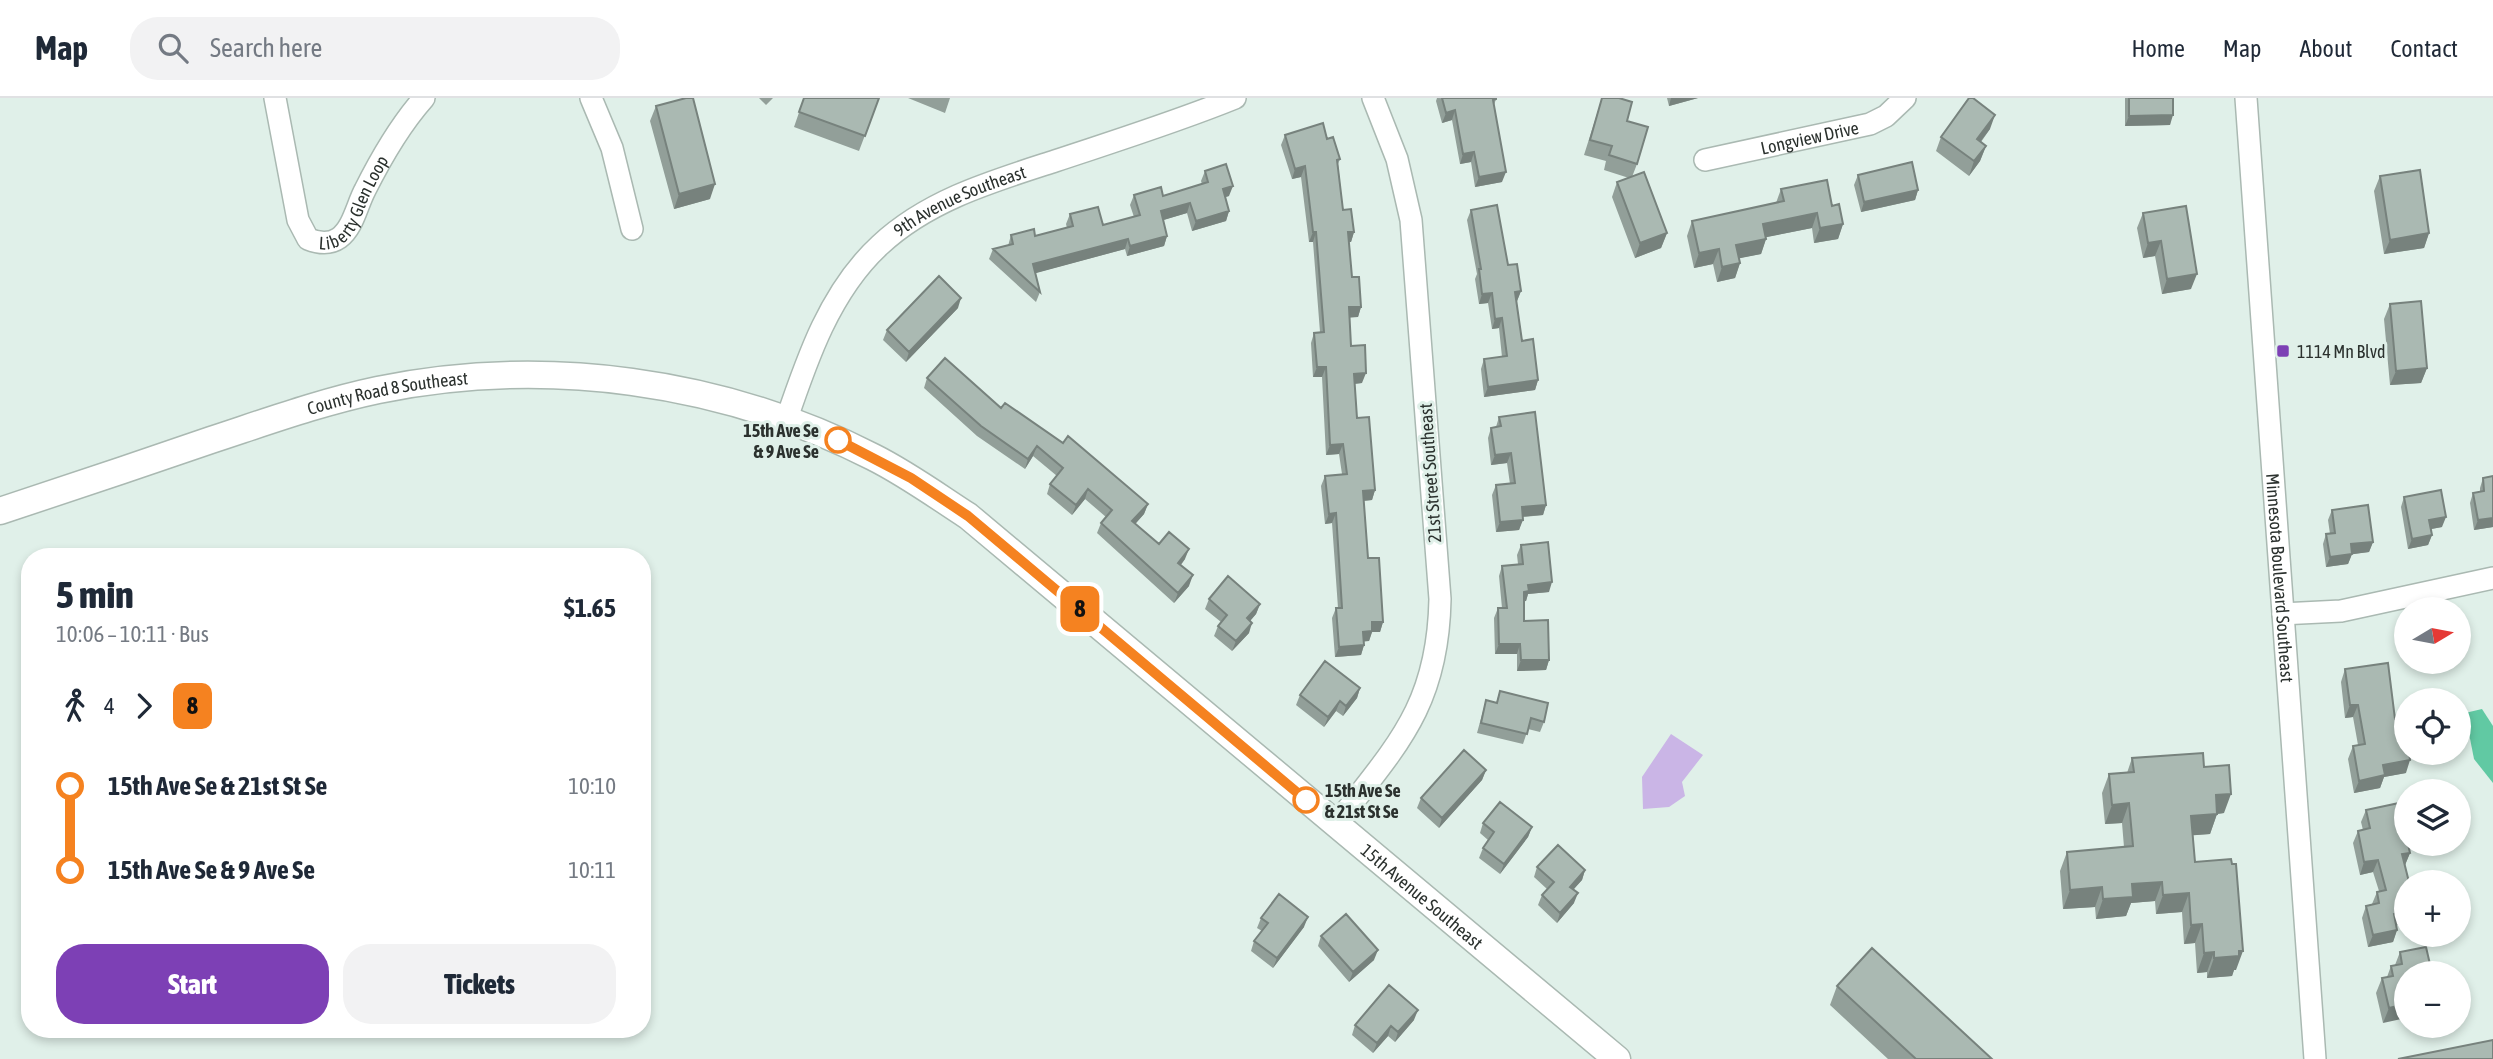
<!DOCTYPE html>
<html lang="en">
<head>
<meta charset="utf-8">
<style>
  :root { --surface:#fff; --page:#f2f2f3; --text:#1f2937; --muted:#747a83; --line:#e0e1e3; --accent:#7d40b5 }
  body { margin:0; font-family:"Asap Condensed",sans-serif; background:var(--page); color:var(--text); height:100vh; display:flex; flex-direction:column; font-size:26px; white-space:nowrap }
  * { box-sizing:border-box; margin:0 }
  p { font-size:23px; color:var(--muted) }
  .icon { flex:none; width:38px; height:38px; fill:none; stroke:currentColor; stroke-width:2; stroke-linecap:round; stroke-linejoin:round }
  .map { position:relative; flex:1; overflow:hidden }
  .side { position:absolute; left:21px; top:450px; width:630px; height:490px; display:flex; flex-direction:column; background:var(--surface); border-radius:28px; box-shadow:0 4px 10px #0003 }
  .side>* { flex:none }
  .badge { padding:0 14px; border-radius:10px; font-size:24px; line-height:46px }
  .needle { width:46px; rotate:80deg }
  .fabs { position:absolute; left:2394px; top:499px; display:grid; gap:14px }
  .fabs a { display:grid; place-items:center; width:77px; height:77px; border-radius:50%; background:var(--surface); box-shadow:0 4px 10px #0003; font-size:35px }
  .map>.badge { position:absolute; translate:-50% -50%; box-shadow:0 0 0 4px #fff }
  .legs { display:flex; align-items:center; gap:10px; height:77px; padding:0 35px; font-size:23px }
  .legs p { margin-inline-start:auto }
  .head { display:flex; align-items:center; justify-content:space-between; height:119px; padding:0 35px }
  h1 { font-size:38px; font-weight:800; line-height:52px }
  .cta { display:flex; gap:14px; margin-top:auto; padding:14px 35px }
  .cta a { flex:1; height:80px; border-radius:28px; background:var(--accent); color:#fff; font-size:28px; font-weight:800; line-height:80px; text-align:center }
  .cta a+a { background:var(--page); color:var(--text) }
  ul { padding:0 35px; list-style:none }
  li { display:flex; align-items:center; gap:24px; height:84px; font-size:26px }
  li i { display:grid; place-items:center; width:10px; height:100%; margin:0 9px; background:currentColor }
  li i::after { content:''; width:18px; height:18px; margin:-9px; border:5px solid; border-radius:50%; background:var(--surface) }
  li p { margin-inline-start:auto }
  li:first-child i { background:linear-gradient(#0000 50%,currentColor 0) }
  li:last-child i { background:linear-gradient(currentColor 50%,#0000 0) }
  header { display:flex; align-items:center; gap:42px; box-sizing:border-box; height:98px; padding:0 35px; background:var(--surface); border-bottom:2px solid var(--line) }
  header strong { font-size:33px }
  nav { display:flex; gap:38px; margin-inline-start:auto; font-size:24px }
  .search { width:490px; height:63px; background:var(--page); display:flex; align-items:center; gap:18px; box-sizing:border-box; padding:0 24px; border-radius:28px; color:var(--muted); font-size:26px }
  .map>svg:first-child { display:block }
  .green { fill:#cab5e6 }
  .water { fill:#61c9a3 }
  .lines { fill:none; stroke-linecap:round; stroke-linejoin:round }
  .minor-casing { stroke:#aab9b2; stroke-width:24 }
  .major-casing { stroke:#aab9b2; stroke-width:29 }
  .minor { stroke:#fff; stroke-width:21 }
  .major { stroke:#fff; stroke-width:26 }
  .wall { fill:#929f99 }
  .shaded-wall { fill:#77827d }
  .building { fill:#aab9b2; stroke:#77827d; stroke-width:2 }
  .line-1-casing { stroke:#fff; stroke-width:16 }
  .line-1 { stroke:#f58220; stroke-width:10 }
  .poi-dot { fill:#7d40b5; stroke:#e0f0e9; stroke-width:2.5 }
  .stop-1-dot { fill:#fff; stroke:#f58220; stroke-width:3.5 }
  .labels { text-anchor:middle; dominant-baseline:central; stroke-width:6; stroke-linejoin:round; paint-order:stroke }
  .street-label { font-size:18px; fill:#2b312e; stroke:#e0f0e9 }
  .poi-label { font-size:18px; fill:#2b312e; stroke:#e0f0e9; text-anchor:start }
  .stop-label { font-size:18px; font-weight:bold; fill:#2b312e; stroke:#e0f0e9; text-anchor:end }
</style>
</head>
<body>
<header>
<strong>Map</strong>
<div class="search"><svg class="icon" aria-label="search" viewBox="0 0 24 24"><circle cx="10" cy="10" r="6"/><path d="M15 15l6 6"/></svg>Search here</div>
<nav><a>Home</a><a>Map</a><a>About</a><a>Contact</a></nav>
</header>
<div class="map">
<svg width="2493" height="961" viewBox="0 0 2493 961">
  <rect width="100%" height="100%" fill="#e0f0e9"/>
  <path class="green" d="M1671,636L1703,657L1682,684L1685,698L1669,709L1643,711L1642,679Z"/>
  <path class="water" d="M2482,611L2493,628V685L2474,661L2465,615Z"/>
  <g class="lines">
    <defs>
      <g id="minor">
        <path id="s1" d="M275,0L298,122L308,141C318,145 329,147 339,140C353,130 357,107 365,92C381,60 400,27 424,0"/>
        <path d="M591,0L612,50L632,131"/>
        <path id="s2" d="M2246,0L2315,961"/>
        <path id="s3" d="M1705,62L1870,26L1886,18L1905,0"/>
        <path id="s4" d="M786,323C807,261 830,193 880,147C928,102 993,83 1055,63C1115,43 1176,24 1235,0"/>
        <path d="M2283,516L2341,513L2493,480"/>
        <path d="M1336,726C1397,647 1438,608 1440,501L1411,122L1397,61L1373,0"/>
      </g>
      <g id="major">
        <path id="s5" d="M0,413C70,390 141,366 211,342C266,324 321,304 378,292C545,258 722,282 873,359C907,376 937,398 968,418L1617,961"/>
      </g>
    </defs>
    <use href="#minor" class="minor-casing"/>
    <use href="#major" class="major-casing"/>
    <use href="#minor" class="minor"/>
    <use href="#major" class="major"/>
  </g>
  <path class="wall" d="M759,0H773L766,7Z
    M804,0H879L859,53L794,29Z
    M908,0H950L945,15Z
    M1437,0L1496,1L1494,7L1502,84L1475,89L1471,64L1460,66L1452,22L1442,25L1436,3Z
    M1602,0L1627,23L1637,66L1632,79L1667,135L1661,150L1635,160L1612,99L1617,84L1629,80L1604,72L1606,63L1584,57Z
    M1667,0H1698L1669,8Z
    M2125,0H2173L2170,27L2125,28Z
    M656,8L710,101L674,111L650,23Z
    M1990,31L1981,44L1986,48L1980,63L1969,78L1936,53L1941,39Z
    M1285,37L1327,41L1340,61L1338,66L1343,112L1354,134L1351,144H1349L1352,179L1361,209L1358,219H1349L1351,248L1362,285L1355,286L1357,320L1375,392L1372,402L1364,403L1368,460L1383,524L1380,534H1372L1369,543H1364V547L1361,557L1335,559L1332,520L1336,510H1338L1332,425L1325,426L1321,388L1325,378L1342,376L1339,356L1326,357L1322,279H1313L1311,245L1314,235L1320,234L1313,144H1309L1301,79L1292,81L1281,47Z
    M1205,73L1229,98L1225,99L1229,113L1226,123L1192,133L1187,115L1163,122L1167,138L1164,148L1127,158L1125,151L1035,175L1040,194L1036,204L989,161L993,151L1008,148L1011,137L1035,138L1067,130L1066,126L1070,116L1103,127L1134,119L1130,107L1134,97L1163,98L1202,86L1201,83Z
    M1858,77L1918,92L1915,102L1861,114L1854,87Z
    M2380,78L2429,135L2424,150L2384,156L2374,93Z
    M1781,91L1832,108L1843,126L1838,141L1814,145L1812,130L1766,139V141L1761,156L1739,160L1740,165L1735,180L1717,184L1713,166L1694,170L1687,138L1692,123L1776,105Z
    M1471,112L1508,167L1521,193L1517,203H1516L1522,243L1538,282L1535,292L1484,299L1481,271L1484,261L1502,259L1499,230L1492,231L1488,205L1479,206L1475,181L1477,176L1467,122Z
    M2143,115L2191,191L2162,196L2155,158L2143,160L2137,130Z
    M2390,206L2427,270L2421,285L2390,287L2384,221Z
    M958,210L906,264L883,242L887,232Z
    M927,280L1001,310L1148,406L1144,416L1135,426L1159,446L1185,461L1181,467L1189,488L1174,505L1097,435L1101,425L1106,419L1085,401L1072,417L1047,396L1050,386L1057,378L1033,358L1025,371L977,338L924,290Z
    M1499,319L1546,407L1543,417L1523,419L1519,432L1496,434L1492,397L1496,387L1510,386L1507,365L1491,367L1488,340L1491,330L1496,329Z
    M2493,378V429L2474,432L2470,405L2473,395L2480,394V390L2483,380Z
    M2404,399L2442,429L2431,431L2432,437L2428,447L2408,451L2401,409Z
    M2332,412L2373,444L2369,454L2352,456L2348,466L2326,469L2323,446L2326,436H2330L2328,422Z
    M1521,447L1549,494L1528,496L1526,503H1524V523L1549,562L1546,572L1517,573V556H1495L1494,520L1498,510H1502L1499,478L1502,468L1518,466L1517,457Z
    M1209,501L1260,506L1256,516L1250,523L1249,535L1232,553L1214,538L1218,528L1221,524L1205,511Z
    M2345,571L2395,621L2406,675L2384,679L2380,690L2354,695L2348,661L2353,648L2358,647L2353,619L2345,620L2341,584Z
    M1360,590L1357,600L1343,618L1336,613L1324,629L1296,607L1300,597Z
    M1500,593L1544,624L1540,634L1528,631L1523,646L1477,635L1486,602L1496,605Z
    M2132,660L2204,669L2224,715L2217,716L2210,736L2193,737L2195,764L2236,872H2234L2232,878L2207,880V874L2197,875L2195,845L2184,846L2182,814L2156,816L2155,803L2131,805L2126,818L2096,821L2095,809L2063,811L2060,773L2067,754L2124,749L2122,725L2105,726L2102,695L2109,676L2127,675Z
    M1486,672L1482,682L1439,730L1417,710L1421,700Z
    M2366,712L2410,755L2405,767L2406,824L2396,827L2397,832L2393,844L2368,849L2362,820L2366,808L2372,806L2377,794L2379,793L2373,774L2360,777L2353,745L2358,733L2363,732L2361,724Z
    M1483,725L1532,729L1528,739L1500,776L1479,760L1483,750L1488,742L1480,735Z
    M1537,769L1585,772L1582,782L1573,791L1574,805L1557,825L1538,807L1542,797L1547,791L1534,779Z
    M1261,820L1304,829L1273,870L1251,853L1254,843L1262,833L1257,830Z
    M1321,838L1374,862L1349,884L1318,848Z
    M2400,854L2432,875L2383,925L2376,895L2382,880L2387,879L2391,868L2395,867Z
    M1837,888L1992,961H1888L1830,907Z
    M1414,922L1395,944L1388,938L1373,955L1352,937L1355,927Z"/>
  <path class="shaded-wall" d="M1671,0H1698L1669,8Z
    M1455,12L1452,22L1442,25L1446,15Z
    M1995,17L1990,31L1971,56L1977,41Z
    M2173,17L2170,27L2125,28L2129,18Z
    M1986,48L1980,63L1969,78L1974,63Z
    M1474,54L1471,64L1460,66L1463,56Z
    M1305,68L1301,79L1292,81L1295,71Z
    M1506,74L1502,84L1475,89L1479,79Z
    M715,86L710,101L674,111L679,96Z
    M1233,88L1229,98L1219,101L1223,91Z
    M1918,92L1915,102L1861,114L1864,104Z
    M1190,105L1187,115L1157,124L1161,113Z
    M1229,113L1226,123L1192,133L1196,123Z
    M1817,115L1812,130L1757,141L1763,126Z
    M1843,126L1838,141L1814,145L1820,130Z
    M1313,134H1316L1313,144H1309Z
    M1348,134H1354L1351,144H1344Z
    M1667,135L1661,150L1635,160L1640,145Z
    M2429,135L2424,150L2384,156L2390,142Z
    M1167,138L1164,148L1127,158L1130,148Z
    M1128,141L1125,151L1029,177L1033,166Z
    M1766,141L1761,156L1731,162L1736,147Z
    M2161,143L2155,158L2143,160L2148,145Z
    M1719,151L1713,166L1694,170L1699,155Z
    M1740,165L1735,180L1717,184L1722,169Z
    M2197,176L2191,191L2162,196L2167,181Z
    M1521,193L1517,203L1511,204L1515,194Z
    M1492,195L1488,205L1479,206L1482,196Z
    M961,200L958,210L906,264L909,254Z
    M1349,209H1361L1358,219L1345,220Z
    M1502,220L1499,230L1492,231L1495,221Z
    M1317,269H1326L1322,279H1313Z
    M2427,270L2421,285L2390,287L2396,273Z
    M1366,275L1362,285L1351,286L1354,276Z
    M1538,282L1535,292L1484,299L1488,289Z
    M1343,346L1339,356L1326,357L1330,347Z
    M1037,348L1033,358L1025,371L1028,361Z
    M1511,355L1507,365L1491,367L1495,357Z
    M1088,391L1085,401L1072,417L1076,407Z
    M1375,392L1372,402L1360,403L1363,393Z
    M1148,406L1144,416L1129,433L1132,423Z
    M1546,407L1543,417L1518,419L1522,409Z
    M1336,415L1332,425L1325,426L1329,416Z
    M2446,419L2442,429L2426,432L2429,422Z
    M2493,420V429L2474,432L2478,422Z
    M1523,422L1519,432L1496,434L1500,424Z
    M2432,437L2428,447L2408,451L2412,441Z
    M2373,444L2369,454L2347,457L2351,446Z
    M1189,451L1185,461L1174,475L1178,465Z
    M2352,456L2348,466L2326,469L2330,459Z
    M1193,477L1189,488L1174,505L1178,495Z
    M1552,484L1549,494L1528,496L1526,503L1520,504L1524,494L1528,487Z
    M1260,506L1256,516L1244,530L1247,520Z
    M1372,524H1383L1380,534H1372L1369,543L1360,544L1363,534Z
    M1252,525L1249,535L1232,553L1236,543Z
    M1499,546H1520L1517,556H1495Z
    M1364,547L1361,557L1335,559L1339,549Z
    M1521,562H1549L1546,572L1517,573Z
    M1360,590L1357,600L1343,618L1346,608Z
    M1340,603L1336,613L1324,629L1328,619Z
    M2350,607H2358L2353,619L2345,620Z
    M2410,662L2406,675L2384,679L2380,690L2354,695L2359,683L2383,667Z
    M1486,672L1482,682L1439,730L1442,720Z
    M2231,696L2224,715L2209,717L2216,697Z
    M2129,705L2122,725L2105,726L2112,707Z
    M2217,716L2210,736L2184,738L2191,718Z
    M1532,729L1528,739L1500,776L1504,766Z
    M2410,755L2405,767L2402,756Z
    M2378,762L2373,774L2360,777L2364,764Z
    M1585,772L1582,782L1567,799L1570,789Z
    M2162,784L2155,803L2131,805L2126,818L2096,821L2103,801L2132,786Z
    M2102,789L2095,809L2063,811L2070,792Z
    M1578,795L1574,805L1557,825L1560,815Z
    M2189,795L2182,814L2156,816L2163,797Z
    M2406,813V824L2390,828L2394,816Z
    M1308,819L1304,829L1273,870L1277,860Z
    M2202,826L2195,845L2184,846L2191,827Z
    M2397,832L2393,844L2368,849L2373,837Z
    M1378,852L1374,862L1349,884L1353,874Z
    M2239,853H2243L2236,872H2234L2232,878L2207,880L2214,860Z
    M2214,854L2207,874L2197,875L2204,855Z
    M2406,906V920L2383,925L2389,910Z
    M1418,912L1414,922L1395,944L1398,934Z
    M1391,928L1388,938L1373,955L1377,945Z"/>
  <path class="building" d="M686,0H693L715,86L679,96L656,8Z
    M804,0H879L865,38L799,14Z
    M1442,0H1496V1L1493,2L1506,74L1479,79L1474,54L1463,56L1455,12L1446,15Z
    M1602,0H1619L1632,4L1627,23L1648,29L1637,66L1609,57L1612,48L1590,42Z
    M1969,0H1973L1995,17L1977,41L1986,48L1974,63L1941,39Z
    M2129,0H2173V17L2129,18Z
    M1323,25L1327,41L1333,39L1340,61L1337,62L1343,112L1351,111L1354,134H1348L1352,179H1359L1361,209H1349L1351,248L1365,247L1366,275L1354,276L1357,320L1369,319L1375,392L1363,393L1368,460H1379L1383,524H1372V533L1363,534L1364,547L1339,549L1336,510H1342L1336,415L1329,416L1325,378L1347,376L1343,346L1330,347L1326,269H1317L1314,235L1324,234L1316,134H1313L1305,68L1295,71L1285,37Z
    M1912,64L1918,92L1864,104L1858,77Z
    M1226,66L1233,88L1223,91L1229,113L1196,123L1190,105L1161,113L1167,138L1130,148L1128,141L1033,166L1040,194L993,151L1013,146L1011,137L1034,131L1035,138L1073,128L1070,116L1098,109L1103,127L1140,117L1134,97L1161,89L1163,98L1208,84L1205,73Z
    M2420,72L2429,135L2390,142L2380,78Z
    M1644,74L1667,135L1640,145L1617,84Z
    M1827,82L1832,108L1839,106L1843,126L1820,130L1817,115L1763,126L1766,141L1736,147L1740,165L1722,169L1719,151L1699,155L1692,123L1784,103L1781,91Z
    M1497,107L1508,167L1517,166L1521,193L1515,194L1522,243L1533,241L1538,282L1488,289L1484,261L1507,258L1502,220L1495,221L1492,195L1482,196L1479,171H1481L1471,112Z
    M2186,108L2197,176L2167,181L2161,143L2148,145L2143,115Z
    M939,178L961,200L909,254L887,232Z
    M2421,203L2427,270L2396,273L2390,206Z
    M945,260L1001,310L1005,305L1063,345L1068,338L1148,406L1132,423L1159,446L1169,434L1189,451L1178,465L1193,477L1178,495L1101,425L1112,412L1088,391L1076,407L1050,386L1063,370L1037,348L1028,361L981,328L927,280Z
    M1535,314L1546,407L1522,409L1523,422L1500,424L1496,387L1515,385L1511,355L1495,357L1491,330L1501,328L1499,319Z
    M2493,378V420L2478,422L2473,395L2484,393L2483,380Z
    M2441,392L2446,419L2429,422L2432,437L2412,441L2404,399Z
    M2368,407L2373,444L2351,446L2352,456L2330,459L2326,436L2335,435L2332,412Z
    M1548,444L1552,484L1528,487L1529,493L1524,494V523L1548,522L1549,562H1521L1520,546H1499L1498,510H1507L1502,468L1523,466L1521,447Z
    M1228,478L1260,506L1247,520L1252,525L1236,543L1218,528L1227,517L1209,501Z
    M1325,563L1360,590L1346,608L1340,603L1328,619L1300,597Z
    M2388,565L2395,621L2401,620L2406,643V654H2409L2410,662L2383,667L2385,677L2359,683L2353,648L2365,646L2358,607H2350L2345,571Z
    M1500,593L1548,605L1544,624L1531,620L1527,636L1481,625L1486,602L1497,605Z
    M1464,652L1486,672L1442,720L1421,700Z
    M2203,655L2204,669L2229,667L2231,696L2216,697L2217,716L2191,718L2195,764L2231,761L2232,766H2236L2243,853H2239V858L2214,860V854L2204,855L2202,826L2191,827L2189,795L2163,797L2162,784L2132,786L2133,799L2103,801L2102,789L2070,792L2067,754L2133,748L2129,705L2112,707L2109,676L2134,674L2132,660Z
    M1500,704L1532,729L1504,766L1483,750L1494,734L1483,725Z
    M2399,705L2406,740V746H2408L2410,755L2402,756L2409,784H2406V813L2394,816L2397,832L2373,837L2366,808L2379,805L2377,794L2386,792L2378,762L2364,764L2358,733L2370,730L2366,712Z
    M1558,747L1585,772L1570,789L1578,795L1560,815L1542,797L1554,784L1537,769Z
    M1279,796L1308,819L1277,860L1254,843L1268,825L1261,820Z
    M1346,816L1378,852L1353,874L1321,838Z
    M2426,849L2432,875H2406V906L2389,910L2382,880L2393,878L2391,868L2402,866L2400,854Z
    M1872,850L1992,961H1916L1837,888Z
    M1389,887L1418,912L1398,934L1391,928L1377,945L1355,927Z
    M2493,942V961H2398Z"/>
  <g class="lines">
    <defs>
      <path id="line-1" d="M838,342L911,380L968,418L1306,702"/>
    </defs>
    <use href="#line-1" class="line-1-casing"/>
    <use href="#line-1" class="line-1"/>
  </g>
  <rect class="poi-dot" x="2276" y="246" width="14" height="14" rx="3.5"/>
  <g class="stop-1-dot">
    <circle cx="838" cy="342" r="12"/>
    <circle cx="1306" cy="702" r="12"/>
  </g>
  <g class="labels">
    <g class="street-label">
      <text stroke="none"><textPath href="#s3" startOffset="107">Longview Drive</textPath></text>
      <text stroke="none"><textPath href="#s1" startOffset="214">Liberty Glen Loop</textPath></text>
      <text stroke="none"><textPath href="#s4" startOffset="294">9th Avenue Southeast</textPath></text>
      <text stroke="none"><textPath href="#s5" startOffset="406">County Road 8 Southeast</textPath></text>
      <text transform="translate(1430 375) rotate(-94)">21st Street Southeast</text>
      <text stroke="none"><textPath href="#s2" startOffset="481">Minnesota Boulevard Southeast</textPath></text>
      <text stroke="none"><textPath href="#s5" startOffset="1610">15th Avenue Southeast</textPath></text>
    </g>
    <g class="poi-label">
      <text x="2297" y="253">1114 Mn Blvd</text>
    </g>
    <g class="stop-label">
      <text x="819" y="332">15th Ave Se<tspan x="819" dy="21">&amp; 9 Ave Se</tspan></text>
      <text x="1325" y="692" text-anchor="start">15th Ave Se<tspan x="1325" dy="21">&amp; 21st St Se</tspan></text>
    </g>
  </g>
</svg>
<div class="fabs">
<a><svg class="needle" viewBox="-14 -14 28 28"><path d="M0-13l5 13h-10z" fill="#e53935"/><path d="M0 13l5-13h-10z" fill="#747a83"/></svg></a>
<a><svg class="icon" aria-label="locate" viewBox="0 0 24 24"><circle cx="12" cy="12" r="6"/><path d="M12 2v4M12 18v4M2 12h4M18 12h4"/></svg></a>
<a><svg class="icon" aria-label="layers" viewBox="0 0 24 24"><path d="M12 4l9 5-9 5-9-5zM3 14l9 5 9-5"/></svg></a>
<a>+</a>
<a>−</a>
</div>
<b class="badge" style="left:1080px;top:511px;background:#f58220;color:#111">8</b>
<section class="side">
<div class="head"><div><h1>5 min</h1><p>10:06 – 10:11 · Bus</p></div><b>$1.65</b></div>
<div class="legs"><svg class="icon" aria-label="walk" viewBox="0 0 24 24"><circle cx="13" cy="4" r="2"/><path d="M13 8l-2 6 4 7M11 14l-3 7M7 12l3-4h3l4 4"/></svg>4<svg class="icon" aria-label="forward" viewBox="0 0 24 24"><path d="M9 5l7 7-7 7"/></svg><b class="badge" style="background:#f58220;color:#111">8</b></div>
<ul>
<li><i style="color:#f58220"></i><b>15th Ave Se &amp; 21st St Se</b><p>10:10</p></li>
<li><i style="color:#f58220"></i><b>15th Ave Se &amp; 9 Ave Se</b><p>10:11</p></li>
</ul>
<div class="cta"><a>Start</a><a>Tickets</a></div>
</section>
</div>
</body>
</html>
